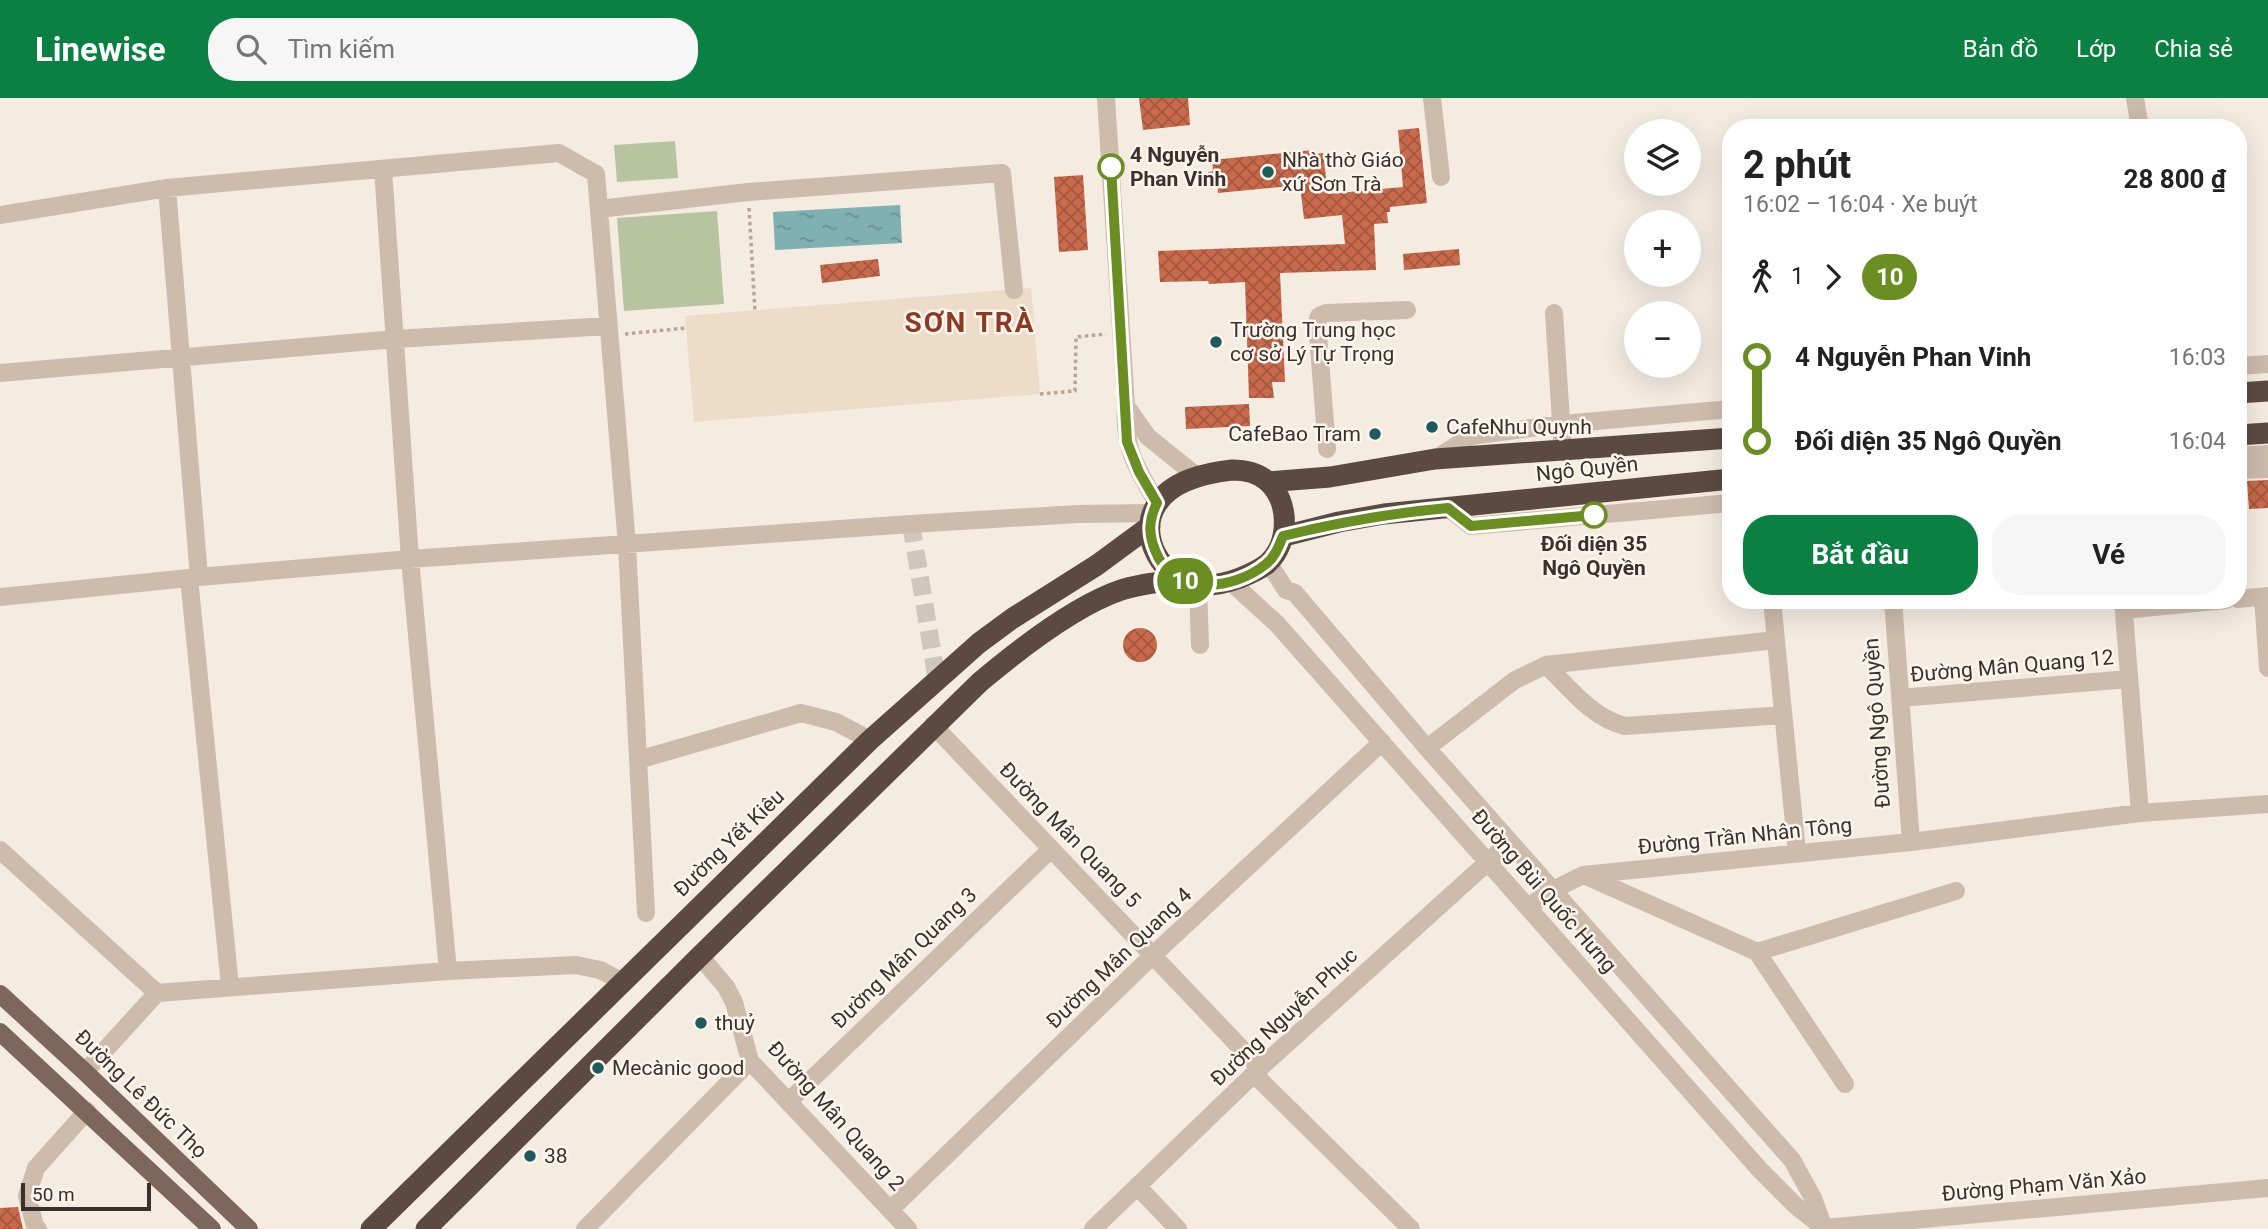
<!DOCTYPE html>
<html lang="vi">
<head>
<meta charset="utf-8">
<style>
  :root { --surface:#fff; --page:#f6f6f6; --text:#222; --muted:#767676; --accent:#0b8043 }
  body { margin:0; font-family:Roboto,sans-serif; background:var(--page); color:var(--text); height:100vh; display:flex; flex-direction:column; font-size:26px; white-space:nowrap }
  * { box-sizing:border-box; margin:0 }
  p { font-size:23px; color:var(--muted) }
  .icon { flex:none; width:38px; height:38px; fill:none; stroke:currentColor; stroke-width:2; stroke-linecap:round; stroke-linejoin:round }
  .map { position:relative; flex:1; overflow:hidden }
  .drawer { position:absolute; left:1722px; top:21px; width:525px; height:490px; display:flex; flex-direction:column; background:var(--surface); border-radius:28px; box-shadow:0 7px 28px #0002 }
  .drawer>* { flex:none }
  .badge { padding:0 14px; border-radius:23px; font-size:24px; line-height:46px }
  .controls { position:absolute; left:1624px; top:21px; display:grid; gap:14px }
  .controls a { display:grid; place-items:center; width:77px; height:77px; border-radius:50%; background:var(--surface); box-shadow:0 7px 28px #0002; font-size:35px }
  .scale { position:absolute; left:21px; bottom:18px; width:130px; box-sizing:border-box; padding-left:7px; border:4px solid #3b302b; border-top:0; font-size:19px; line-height:24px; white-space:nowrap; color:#3b302b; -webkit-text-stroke:5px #fbf5ee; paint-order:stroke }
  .map>.badge { position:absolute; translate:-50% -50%; box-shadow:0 0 0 4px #fff }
  .legs { display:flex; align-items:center; gap:10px; height:77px; padding:0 21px; font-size:23px }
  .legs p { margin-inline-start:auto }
  .summary { display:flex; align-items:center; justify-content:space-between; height:119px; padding:0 21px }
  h1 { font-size:38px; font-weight:700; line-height:52px }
  .primary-button { display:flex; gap:14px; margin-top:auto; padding:14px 21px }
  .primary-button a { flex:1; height:80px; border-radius:28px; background:var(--accent); color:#fff; font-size:28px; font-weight:700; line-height:80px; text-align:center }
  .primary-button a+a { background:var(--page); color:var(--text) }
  ul { padding:0 21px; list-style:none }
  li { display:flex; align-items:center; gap:24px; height:84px; font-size:26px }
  li i { display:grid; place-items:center; width:10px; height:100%; margin:0 9px; background:currentColor }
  li i::after { content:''; width:18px; height:18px; margin:-9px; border:5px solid; border-radius:50%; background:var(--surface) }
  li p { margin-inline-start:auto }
  li:first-child i { background:linear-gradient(#0000 50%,currentColor 0) }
  li:last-child i { background:linear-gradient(currentColor 50%,#0000 0) }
  header { display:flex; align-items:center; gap:42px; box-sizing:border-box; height:98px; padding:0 35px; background:var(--accent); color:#fff }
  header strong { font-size:33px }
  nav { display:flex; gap:38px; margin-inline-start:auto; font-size:24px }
  .search { width:490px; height:63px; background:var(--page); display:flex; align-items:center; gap:18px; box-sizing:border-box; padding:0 24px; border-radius:28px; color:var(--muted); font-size:26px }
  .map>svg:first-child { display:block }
  .green { fill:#b8c4a0 }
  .plaza { fill:#ecdcc8 }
  .water { fill:url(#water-ripples) }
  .building { fill:url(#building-cross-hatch) }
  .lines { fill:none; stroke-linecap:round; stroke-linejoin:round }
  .minor-tunnel { stroke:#cfc6bd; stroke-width:18; stroke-dasharray:18 9; stroke-linecap:butt }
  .path { stroke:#b9a596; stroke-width:3.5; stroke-dasharray:3.5 3.5; stroke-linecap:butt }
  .minor { stroke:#cdbbac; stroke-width:18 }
  .major { stroke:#7d675c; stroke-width:18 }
  .highway { stroke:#5c4a42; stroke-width:21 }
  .line-1-casing { stroke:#fff; stroke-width:16 }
  .line-1 { stroke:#6b8e23; stroke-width:10 }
  .stop-1-dot { fill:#fff; stroke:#6b8e23; stroke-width:3.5 }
  .poi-dot { fill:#1f5a5e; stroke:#fbf5ee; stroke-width:2.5 }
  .labels { text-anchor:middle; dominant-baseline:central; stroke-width:5; stroke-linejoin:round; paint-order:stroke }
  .stop-label { font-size:21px; font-weight:bold; fill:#3b302b; stroke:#fbf5ee; text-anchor:start }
  .poi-label { font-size:21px; fill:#3b302b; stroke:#fbf5ee; text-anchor:start }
  .street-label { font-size:21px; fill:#3b302b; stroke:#fbf5ee }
  .district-label { font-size:28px; font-weight:bold; letter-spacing:2px; fill:#8c3b22; stroke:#fbf5ee }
</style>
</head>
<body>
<header>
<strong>Linewise</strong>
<div class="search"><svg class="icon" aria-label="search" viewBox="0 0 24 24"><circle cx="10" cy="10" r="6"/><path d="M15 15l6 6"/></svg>Tìm kiếm</div>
<nav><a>Bản đồ</a><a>Lớp</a><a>Chia sẻ</a></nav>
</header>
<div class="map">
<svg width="2268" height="1131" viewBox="0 0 2268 1131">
  <defs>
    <pattern id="water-ripples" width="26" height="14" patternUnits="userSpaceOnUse" patternTransform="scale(1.75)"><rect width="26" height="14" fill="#7fb0b2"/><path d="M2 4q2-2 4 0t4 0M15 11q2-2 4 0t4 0" fill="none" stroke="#699091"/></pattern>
    <pattern id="building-cross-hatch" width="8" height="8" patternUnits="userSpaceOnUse" patternTransform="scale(1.75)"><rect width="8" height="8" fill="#c8694b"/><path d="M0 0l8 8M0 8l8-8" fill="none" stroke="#a4573f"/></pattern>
  </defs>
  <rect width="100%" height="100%" fill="#f4ebe1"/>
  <path class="green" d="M675,43L678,80L617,84L614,47Z
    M717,113L724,206L624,213L617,120Z"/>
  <path class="plaza" d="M1031,190L1040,296L694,324L685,218Z"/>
  <path class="water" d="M900,107L902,145L775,152L773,114Z"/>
  <path class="building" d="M1139,0H1188L1190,27L1143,32Z
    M1419,30L1427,105L1390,109V114H1387L1388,125L1374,126L1376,172L1280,175L1285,284H1272L1274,300H1249L1245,184L1209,186L1208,183L1160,184L1158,153L1345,146L1342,117L1304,121L1300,87L1218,95L1217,85L1210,86L1208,74L1213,73L1212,62L1314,52V56L1323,55L1328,96L1403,89L1398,32Z
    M1083,77L1088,152L1059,154L1054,79Z
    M1459,151L1460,167L1404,172L1403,156Z
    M878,161L880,178L822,185L820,167Z
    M1249,306L1250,328L1186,331L1185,309Z
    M2268,382V410L2249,411L2247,383Z
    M1123 547a17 17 0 1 1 34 0a17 17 0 1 1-34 0Z
    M18,1109L23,1131H0V1110Z"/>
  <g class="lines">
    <path class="minor-tunnel" d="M911,426L937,582"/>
    <path class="path" d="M749,110L755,213
      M625,236L686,230
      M1040,296L1075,293L1076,239L1106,236"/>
    <path class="minor" d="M1106,0L1126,308C1123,350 1137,371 1157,405
      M1432,0L1441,79
      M2135,0L2140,30
      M383,71L410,461L448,873
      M599,111L748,94L1002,75L1014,192
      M0,117L167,90
      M1554,215L1563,354
      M2238,268L2268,266
      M0,275L396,241L608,228
      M1126,308L1148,339L1198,379
      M1327,351L1317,224L1319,218L1326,215L1407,212
      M2238,358L2268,356
      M1435,361L1471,338L1562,326L1731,311
      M2238,370L2240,372L2268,371
      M1448,410L1471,428L1731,405
      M1268,464L1286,492L1295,495L1427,650L1792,1062L1813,1100L1824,1130
      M199,479L167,90L559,55L596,76L627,447L646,815
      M189,480L230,888
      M1231,484L1277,526L1761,1073L1796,1108L1824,1130
      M1198,487L1200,547
      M0,499L199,479L410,461L911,426L1078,416L1152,415
      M2263,499L2268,570
      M2238,501L2268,498
      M1772,502L1797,755
      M1893,502L1911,744
      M2123,502L2140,715
      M2124,512L2226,502
      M1546,567C1570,590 1592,620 1625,628L1783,617
      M1900,600L2129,581
      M933,627L1260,970
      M1427,650L1515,582L1546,567L1776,542
      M638,662L801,615L836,624L870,642
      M0,752L157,895
      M1586,778L1757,854L1956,793
      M1528,809L1553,792L1583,777L1911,744L2140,715L2268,706
      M1757,854L1845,986
      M700,858L726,889L734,904L750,963L908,1131
      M85,974L157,895L448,873L576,867L600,872L623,884
      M1254,976L1411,1131
      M789,1003L1051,751
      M1137,1088L1178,1131
      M890,1112L1153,857L1382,644
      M1824,1130L2268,1090
      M38,1131L35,1128L27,1098L36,1070L87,1013
      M585,1131L750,963
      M1093,1131L1260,970L1510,744"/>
    <path class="major" d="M0,896L85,974L249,1131
      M0,934L212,1131"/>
    <path class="highway" d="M2238,295L2268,293
      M2238,337L2268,335
      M1232,372C1245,372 1257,374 1267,383C1290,403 1290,444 1268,465C1260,472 1250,476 1240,480C1227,485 1213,488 1198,487C1163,482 1136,438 1157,406C1172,382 1206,375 1232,372Z
      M1268,384L1330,379L1435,361L1731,340
      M1284,438L1339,424L1384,416L1731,381
      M371,1131L870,642L979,545L1013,520L1097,467L1150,428
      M426,1131L700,858L980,584C1018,552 1074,508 1121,492C1139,486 1160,484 1179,482"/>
  </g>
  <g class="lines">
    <defs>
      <path id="line-1" d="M1111,69L1127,344L1139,374L1157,405C1149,421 1148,435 1155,452C1172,499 1233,493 1266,466C1275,459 1279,448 1283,438C1340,424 1390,415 1448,410L1471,428L1594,417"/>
    </defs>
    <use href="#line-1" class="line-1-casing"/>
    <use href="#line-1" class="line-1"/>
  </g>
  <g class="stop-1-dot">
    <circle cx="1111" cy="69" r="12"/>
    <circle cx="1594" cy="417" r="12"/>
  </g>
  <g class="poi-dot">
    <circle cx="1268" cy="74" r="7"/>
    <circle cx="1216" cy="244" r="7"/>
    <circle cx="1432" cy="329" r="7"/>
    <circle cx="1375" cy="336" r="7"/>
    <circle cx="701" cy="925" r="7"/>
    <circle cx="598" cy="970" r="7"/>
    <circle cx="530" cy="1058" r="7"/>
  </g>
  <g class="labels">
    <g class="stop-label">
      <text x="1130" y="57">4 Nguyễn<tspan x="1130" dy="24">Phan Vinh</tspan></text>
      <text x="1594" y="446" text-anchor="middle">Đối diện 35<tspan x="1594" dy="24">Ngô Quyền</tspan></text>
    </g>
    <g class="poi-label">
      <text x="1282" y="62">Nhà thờ Giáo<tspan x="1282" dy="24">xứ Sơn Trà</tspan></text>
      <text x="1230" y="232">Trường Trung học<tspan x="1230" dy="24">cơ sở Lý Tự Trọng</tspan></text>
      <text x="1446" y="329">CafeNhu Quynh</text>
      <text x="1361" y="336" text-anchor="end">CafeBao Tram</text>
      <text x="715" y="925">thuỷ</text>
      <text x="612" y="970">Mecànic good</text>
      <text x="544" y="1058">38</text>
    </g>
    <g class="street-label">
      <text transform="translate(1587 371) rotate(-6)">Ngô Quyền</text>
      <text transform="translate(2012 568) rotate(-5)">Đường Mân Quang 12</text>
      <text transform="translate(1877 625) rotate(-94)">Đường Ngô Quyền</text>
      <text transform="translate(1070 737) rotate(46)">Đường Mân Quang 5</text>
      <text transform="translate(1745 738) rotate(-6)">Đường Trần Nhân Tông</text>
      <text transform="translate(729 745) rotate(-44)">Đường Yết Kiêu</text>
      <text transform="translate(1544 793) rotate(49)">Đường Bùi Quốc Hưng</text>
      <text transform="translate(904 860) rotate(-44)">Đường Mân Quang 3</text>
      <text transform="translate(1119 860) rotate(-44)">Đường Mân Quang 4</text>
      <text transform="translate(1284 919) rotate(-43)">Đường Nguyễn Phục</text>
      <text transform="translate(141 996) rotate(44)">Đường Lê Đức Thọ</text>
      <text transform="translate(836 1018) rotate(48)">Đường Mân Quang 2</text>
      <text transform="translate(2044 1087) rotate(-5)">Đường Phạm Văn Xảo</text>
    </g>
    <g class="district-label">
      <text x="970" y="224">SƠN TRÀ</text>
    </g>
  </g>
</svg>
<div class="controls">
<a><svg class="icon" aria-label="layers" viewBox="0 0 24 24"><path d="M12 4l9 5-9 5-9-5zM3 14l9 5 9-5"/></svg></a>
<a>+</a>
<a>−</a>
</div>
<div class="scale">50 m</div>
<b class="badge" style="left:1185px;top:483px;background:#6b8e23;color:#fff">10</b>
<section class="drawer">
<div class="summary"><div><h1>2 phút</h1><p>16:02 – 16:04 · Xe buýt</p></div><b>28 800 ₫</b></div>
<div class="legs"><svg class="icon" aria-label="walk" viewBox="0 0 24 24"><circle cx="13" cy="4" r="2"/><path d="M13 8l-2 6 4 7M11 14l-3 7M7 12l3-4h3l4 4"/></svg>1<svg class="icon" aria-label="forward" viewBox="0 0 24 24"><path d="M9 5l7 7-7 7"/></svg><b class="badge" style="background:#6b8e23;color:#fff">10</b></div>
<ul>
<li><i style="color:#6b8e23"></i><b>4 Nguyễn Phan Vinh</b><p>16:03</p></li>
<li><i style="color:#6b8e23"></i><b>Đối diện 35 Ngô Quyền</b><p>16:04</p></li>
</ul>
<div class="primary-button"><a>Bắt đầu</a><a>Vé</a></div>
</section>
</div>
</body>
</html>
